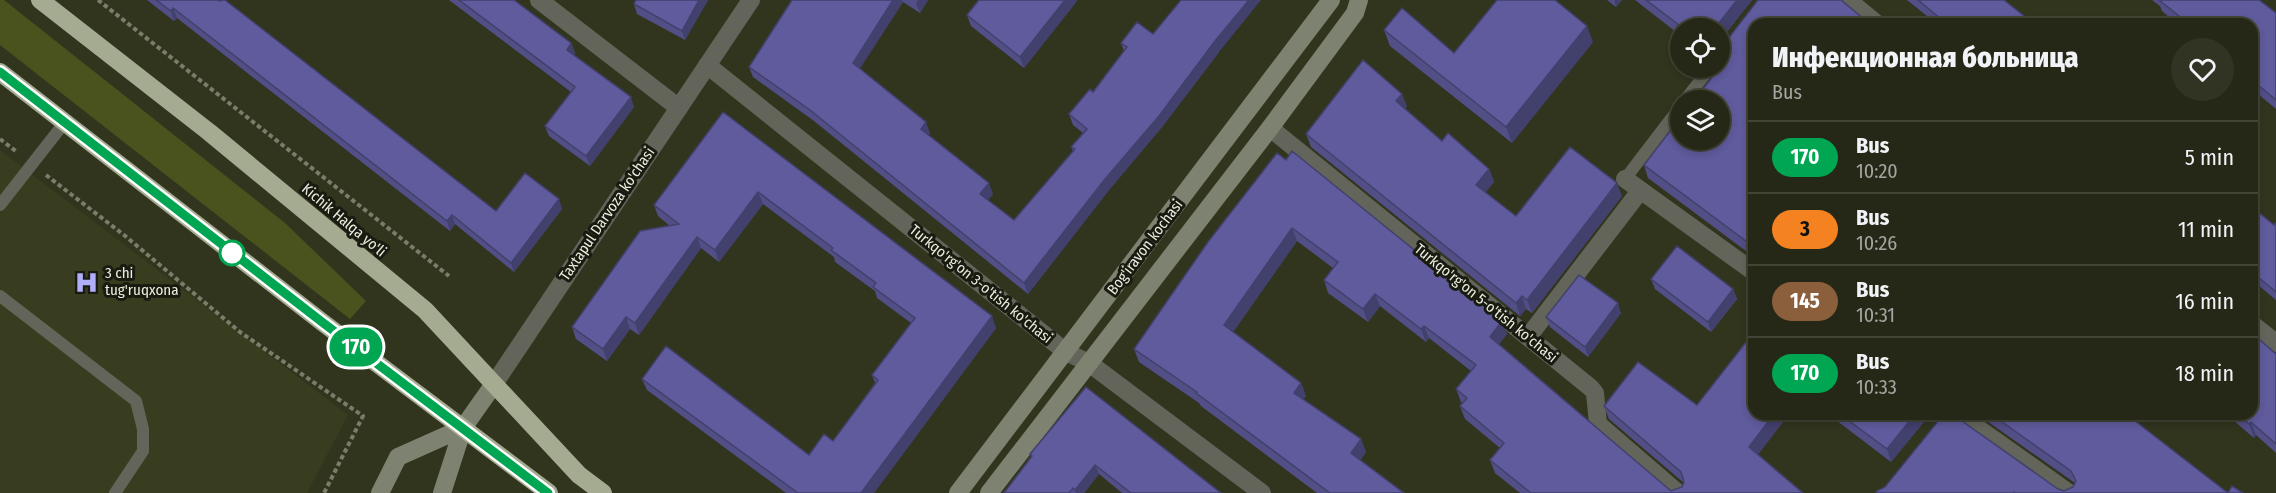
<!DOCTYPE html>
<html lang="en">
<head>
<meta charset="utf-8">
<style>
  :root { --surface:#252816; --page:#313423; --text:#f1f3f6; --muted:#a3a6a1; --line:#424435 }
  body { margin:0; font-family:"Fira Sans Condensed",sans-serif; background:var(--page); color:var(--text); height:100vh; display:flex; flex-direction:column; font-size:22px; white-space:nowrap }
  * { box-sizing:border-box; margin:0 }
  p { font-size:20px; color:var(--muted) }
  .icon { flex:none; width:33px; height:33px; fill:none; stroke:currentColor; stroke-width:2; stroke-linecap:round; stroke-linejoin:round }
  .map { position:relative; flex:1; overflow:hidden }
  .panel { position:absolute; left:1748px; top:18px; width:510px; height:402px; display:flex; flex-direction:column; background:var(--surface); border-radius:18px; box-shadow:0 3px 9px #0003,0 0 0 2px var(--line) }
  .panel>* { flex:none }
  .badge { padding:0 12px; border-radius:20px; font-size:21px; line-height:39px }
  .fabs { position:absolute; left:1670px; top:18px; display:grid; gap:12px }
  .fabs a { display:grid; place-items:center; width:60px; height:60px; border-radius:50%; background:var(--surface); box-shadow:0 3px 9px #0003,0 0 0 2px var(--line); font-size:30px }
  .map>.badge { position:absolute; translate:-50% -50%; box-shadow:0 0 0 3px #fff }
  .round { display:grid; place-items:center; flex:none; width:63px; height:63px; border-radius:32px; background:var(--page) }
  .summary { display:flex; align-items:center; justify-content:space-between; height:102px; padding:0 24px }
  h1 { font-size:28px; font-weight:800; line-height:45px }
  ul { padding:0; list-style:none }
  li { display:flex; align-items:center; gap:18px; height:72px; padding:0 24px; border-top:2px solid var(--line) }
  li div { flex:1 }
  li b { display:block; font-size:22px }
  li em { font-style:normal }
  li .badge { min-width:66px; font-weight:700; text-align:center }
  .map>svg:first-child { display:block }
  .built { fill:#373d1e }
  .green { fill:#4a531e }
  .lines { fill:none; stroke-linecap:round; stroke-linejoin:round }
  .path { stroke:#797d6a; stroke-width:4; stroke-dasharray:4.5 3; stroke-linecap:butt }
  .lane { stroke:#63655a; stroke-width:12 }
  .street { stroke:#63655a; stroke-width:18 }
  .secondary { stroke:#7e8270; stroke-width:18 }
  .highway { stroke:#a5ab90; stroke-width:18 }
  .wall { fill:#524e86 }
  .shaded-wall { fill:#42406d }
  .building { fill:#5f5b9c; stroke:#42406d; stroke-width:1.5 }
  .line-casing { stroke:#fff; stroke-width:14 }
  .line { stroke:#00a651; stroke-width:9 }
  .stop-dot { fill:#fff; stroke:#00a651; stroke-width:3 }
  .labels { text-anchor:middle; dominant-baseline:central; stroke-width:6; stroke-linejoin:round; paint-order:stroke }
  .street-label { font-size:15px; fill:#eaeddf; stroke:#191b11 }
  .poi-label { font-size:15px; fill:#eaeddf; stroke:#191b11; text-anchor:start }
</style>
</head>
<body>
<div class="map">
<svg width="2276" height="493" viewBox="0 0 2276 493">
  <rect width="100%" height="100%" fill="#31351e"/>
  <path class="built" d="M0,150L348,415L307,493H0Z"/>
  <path class="green" d="M0,0H4L285,223L366,301L350,319L0,45Z"/>
  <g class="lines">
    <path class="path" d="M98,0L449,276
      M0,139L17,152
      M46,175L124,235L240,332L363,416L324,493"/>
    <path class="lane" d="M1685,100L1710,68
      M1625,179L1680,107
      M0,205L65,122
      M0,296L136,401L143,429V451L115,493"/>
    <path class="street" d="M539,0L679,108
      M1848,0L1877,24
      M707,65L1066,352L1089,363L1262,493
      M1270,128L1591,388L1595,393L1598,424L1678,493
      M1625,179L1754,272
      M2252,324L2276,343
      M1528,337L1640,191
      M494,384L751,0
      M1958,414L2069,493"/>
    <path class="secondary" d="M380,493L398,457L463,428
      M442,493L463,428L494,384
      M958,493L1331,0
      M989,493L1270,128L1355,13L1359,0"/>
    <path class="highway" d="M40,0L209,132L425,310L579,475L603,493
      M0,72L322,322L549,493"/>
  </g>
  <path class="wall" d="M147,0H218L496,211L562,209L514,272L455,224L450,231L177,18L174,21Z
    M449,0H514L571,43L575,53L574,55L634,107L590,166L549,136L545,126L571,92Z
    M636,0H708L685,40L637,14L634,4Z
    M792,0H928L920,13L903,2L860,68L930,133L928,135L993,194L988,200L1014,220L1073,151L1071,147L1083,133L1073,125L1069,114L1093,92L1124,51L1121,43L1153,34L1219,52L1162,127L1109,190L1028,294L814,121L753,77L749,67Z
    M979,0H1077V1L1024,68L971,26L967,15Z
    M1607,0H1622L1616,7Z
    M1635,0H1752L1719,42V28H1680V35Z
    M1758,0H1841L1865,20L1875,22L1877,24H1754V257L1648,178L1644,165L1680,118V140H1719V100H1694L1720,67L1719,66V49L1721,48Z
    M1907,0H2004L2034,24H1937Z
    M2152,0H2259L2276,13V109L2252,89V24H2177L2162,11L2160,6Z
    M1384,30L1454,53L1593,42L1512,143L1390,46Z
    M1407,106L1405,109L1442,141L1489,169L1494,182L1485,192L1516,216L1622,196L1532,313L1526,309L1520,316L1311,147L1306,134Z
    M723,112L996,328L874,493H786L647,390L642,379L809,455L833,441L875,383L872,375L911,323L877,298L875,291L835,262L834,257L763,204L719,262L701,248L639,335L630,329L607,361L576,339L572,327L670,226L658,216L654,205Z
    M1277,153L1507,334L1499,344L1671,491L1682,487L1684,483L1609,419L1604,406L1697,405L1754,414H1789L1758,454L1803,493H1520L1495,473L1490,460L1500,448L1465,419L1460,406L1463,403L1461,402L1456,389L1471,371L1429,338L1426,342L1380,306L1368,322L1328,293L1324,280L1333,268L1297,241L1233,332L1301,383L1306,396L1303,399L1361,439L1366,452L1360,460L1404,493H1317L1201,406L1199,403L1139,362L1134,349Z
    M2252,207L2274,225L2276,223V300L2252,280Z
    M1651,279L1733,289L1737,299L1711,332L1655,289Z
    M1621,313L1588,357L1550,327L1546,317Z
    M2276,354V453L2256,435L2254,438L2226,414H2252Z
    M1086,387L1221,493H1122L1099,474L1084,493H1004L1031,458L1030,454Z
    M1828,414H1926L1928,417L1891,462Z
    M1977,414H2130L2133,420L2228,493H2243H1876L2058,489L2064,491L2073,487L2075,483Z"/>
  <path class="shaded-wall" d="M699,0H708L685,40L682,31Z
    M893,0H902L903,2L857,73L853,63Z
    M918,0H928L920,13L916,3Z
    M1065,0H1077V1L1024,68L1020,57Z
    M1249,0H1261L1219,52L1162,127L1109,190L1028,294L1024,283L1105,179L1215,41Z
    M1614,0H1622L1616,7Z
    M1737,0H1752L1719,42V28H1715Z
    M173,8L177,18L174,21L171,11Z
    M1587,26L1593,42L1512,143L1506,127Z
    M571,43L575,53L570,59L567,50Z
    M1402,94L1407,106L1401,114L1396,101Z
    M631,97L634,107L590,166L586,156Z
    M926,122L930,133L925,139L921,129Z
    M1489,169L1494,182L1481,198L1476,185Z
    M989,183L993,194L984,205L980,194Z
    M1617,183L1622,196L1532,313L1527,300Z
    M758,192L763,204L719,262L715,250Z
    M559,199L562,209L514,272L511,263Z
    M452,215L455,224L450,231L447,221Z
    M1292,228L1297,241L1229,338L1224,325Z
    M697,237L701,248L639,335L635,323Z
    M1733,289L1737,299L1711,332L1708,322Z
    M1375,294L1380,306L1368,322L1363,309Z
    M1522,296L1526,309L1520,316L1516,303Z
    M1618,303L1621,313L1588,357L1585,347Z
    M992,316L996,328L874,493H861Z
    M626,317L630,329L607,361L603,349Z
    M1502,321L1507,334L1495,350L1490,337Z
    M1424,326L1429,338L1426,342L1421,329Z
    M1301,383L1306,396L1298,406L1294,393Z
    M1774,414H1789L1754,460L1749,447Z
    M1915,414H1926L1928,417L1891,462L1887,449Z
    M2251,422L2256,435L2254,438L2249,424Z
    M1361,439L1366,452L1356,466L1351,453Z
    M1095,465L1099,474L1084,493H1076L1075,490Z"/>
  <path class="building" d="M156,0H218L219,1L225,0L496,211L525,173L559,199L511,263L452,215L447,221L173,8L171,11Z
    M459,0H514L571,43L567,50L631,97L586,156L545,126L575,87Z
    M636,0H699L682,31L634,4Z
    M792,0H893L853,63L926,122L921,129L989,183L980,194L1014,220L1075,149L1071,147L1087,129L1069,114L1090,89L1093,92L1127,47L1121,43L1137,22L1153,34L1181,0H1249L1215,41L1159,116L1105,179L1024,283L810,110L749,67Z
    M979,0H1065L1020,57L967,15Z
    M1497,0H1555L1587,26L1506,127L1384,30L1402,8L1454,53Z
    M1646,0H1737L1715,28H1683Z
    M1758,0H1841L1865,20L1875,22L1877,24H1754V247L1644,165L1680,118V140H1719V100H1694L1725,61L1719,56V49L1721,48Z
    M1918,0H2004L2034,24H1947Z
    M2159,0H2259L2276,13V100L2252,80V24H2189Z
    M1363,60L1402,94L1396,101L1442,141L1448,133L1489,169L1476,185L1516,216L1570,147L1617,183L1527,300L1522,296L1516,303L1306,134Z
    M723,112L992,316L861,493H798L642,379L666,346L809,455L824,434L833,441L878,380L872,375L915,318L873,287L876,283L831,250L833,248L758,192L715,250L697,237L635,323L626,317L603,349L572,327L640,231L679,224L654,205Z
    M1292,151L1502,321L1490,337L1671,491L1682,487L1684,482L1681,472L1604,406L1638,362L1697,405L1754,332V414H1774L1749,447L1803,493H1531L1490,460L1504,443L1460,406L1467,398L1456,389L1476,365L1424,326L1421,329L1375,294L1363,309L1324,280L1338,262L1292,228L1224,325L1301,383L1294,393L1361,439L1351,453L1404,493H1330L1196,393L1197,392L1134,349L1208,242L1277,153L1286,160Z
    M2252,207L2274,225L2276,223V292L2252,272Z
    M1677,246L1733,289L1708,322L1651,279Z
    M1579,275L1618,303L1585,347L1546,317Z
    M2252,333L2276,354V444L2251,422L2249,424L2237,414H2252Z
    M1086,387L1221,493H1131L1095,465L1075,490L1073,488L1069,493H1004L1032,456L1030,454Z
    M1840,414H1915L1887,449Z
    M1944,414H1952L2058,489L2064,491L2073,487L2076,481L2071,471L1991,414H2130L2132,415L2130,417L2228,493L2232,486L2243,493H2015L2014,492L2013,493H1876L1877,491L1885,487Z"/>
  <g class="lines">
    <defs>
      <path id="line" d="M0,72L322,322L548,493"/>
    </defs>
    <use href="#line" class="line-casing"/>
    <use href="#line" class="line"/>
  </g>
  <defs>
    <symbol id="hospital-bare" viewBox="-9 -9 18 18"><path d="M-5-5h3v3.5h4V-5h3V5h-3V1.5h-4V5h-3Z" fill="#b0aefa" stroke="#191b11" stroke-width="2.5" paint-order="stroke"/></symbol>
  </defs>
  <g fill-rule="evenodd">
    <use href="#hospital-bare" x="70" y="266" width="33" height="33"/>
  </g>
  <circle class="stop-dot" cx="232" cy="253" r="12"/>
  <g class="labels">
    <g class="street-label">
      <text transform="translate(607 214) rotate(-56)">Taxtapul Darvoza ko'chasi</text>
      <text transform="translate(344 220) rotate(40)">Kichik Halqa yo'li</text>
      <text transform="translate(1145 247) rotate(-53)">Bog'iravon kochasi</text>
      <text transform="translate(981 284) rotate(39)">Turkqo'rg'on 3-o'tish ko'chasi</text>
      <text transform="translate(1486 303) rotate(39)">Turkqo'rg'on 5-o'tish ko'chasi</text>
    </g>
    <g class="poi-label">
      <text x="105" y="273">3 chi<tspan x="105" dy="17">tug'ruqxona</tspan></text>
    </g>
  </g>
</svg>
<div class="fabs">
<a><svg class="icon" aria-label="locate" viewBox="0 0 24 24"><circle cx="12" cy="12" r="6"/><path d="M12 2v4M12 18v4M2 12h4M18 12h4"/></svg></a>
<a><svg class="icon" aria-label="layers" viewBox="0 0 24 24"><path d="M12 4l9 5-9 5-9-5zM3 14l9 5 9-5"/></svg></a>
</div>
<b class="badge" style="left:356px;top:347px;background:#00a651;color:#fff">170</b>
<section class="panel">
<div class="summary"><div><h1>Инфекционная больница</h1><p>Bus</p></div><a class="round"><svg class="icon" aria-label="heart" viewBox="0 0 24 24"><path d="M12 20l-8-8c-3-5 5-10 8-4 3-6 11-1 8 4z"/></svg></a></div>
<ul>
<li><span class="badge" style="background:#00a651;color:#fff">170</span><div><b>Bus</b><p>10:20</p></div><em>5 min</em></li>
<li><span class="badge" style="background:#f58220;color:#111">3</span><div><b>Bus</b><p>10:26</p></div><em>11 min</em></li>
<li><span class="badge" style="background:#8b5e3c;color:#fff">145</span><div><b>Bus</b><p>10:31</p></div><em>16 min</em></li>
<li><span class="badge" style="background:#00a651;color:#fff">170</span><div><b>Bus</b><p>10:33</p></div><em>18 min</em></li>
</ul>
</section>
</div>
</body>
</html>
